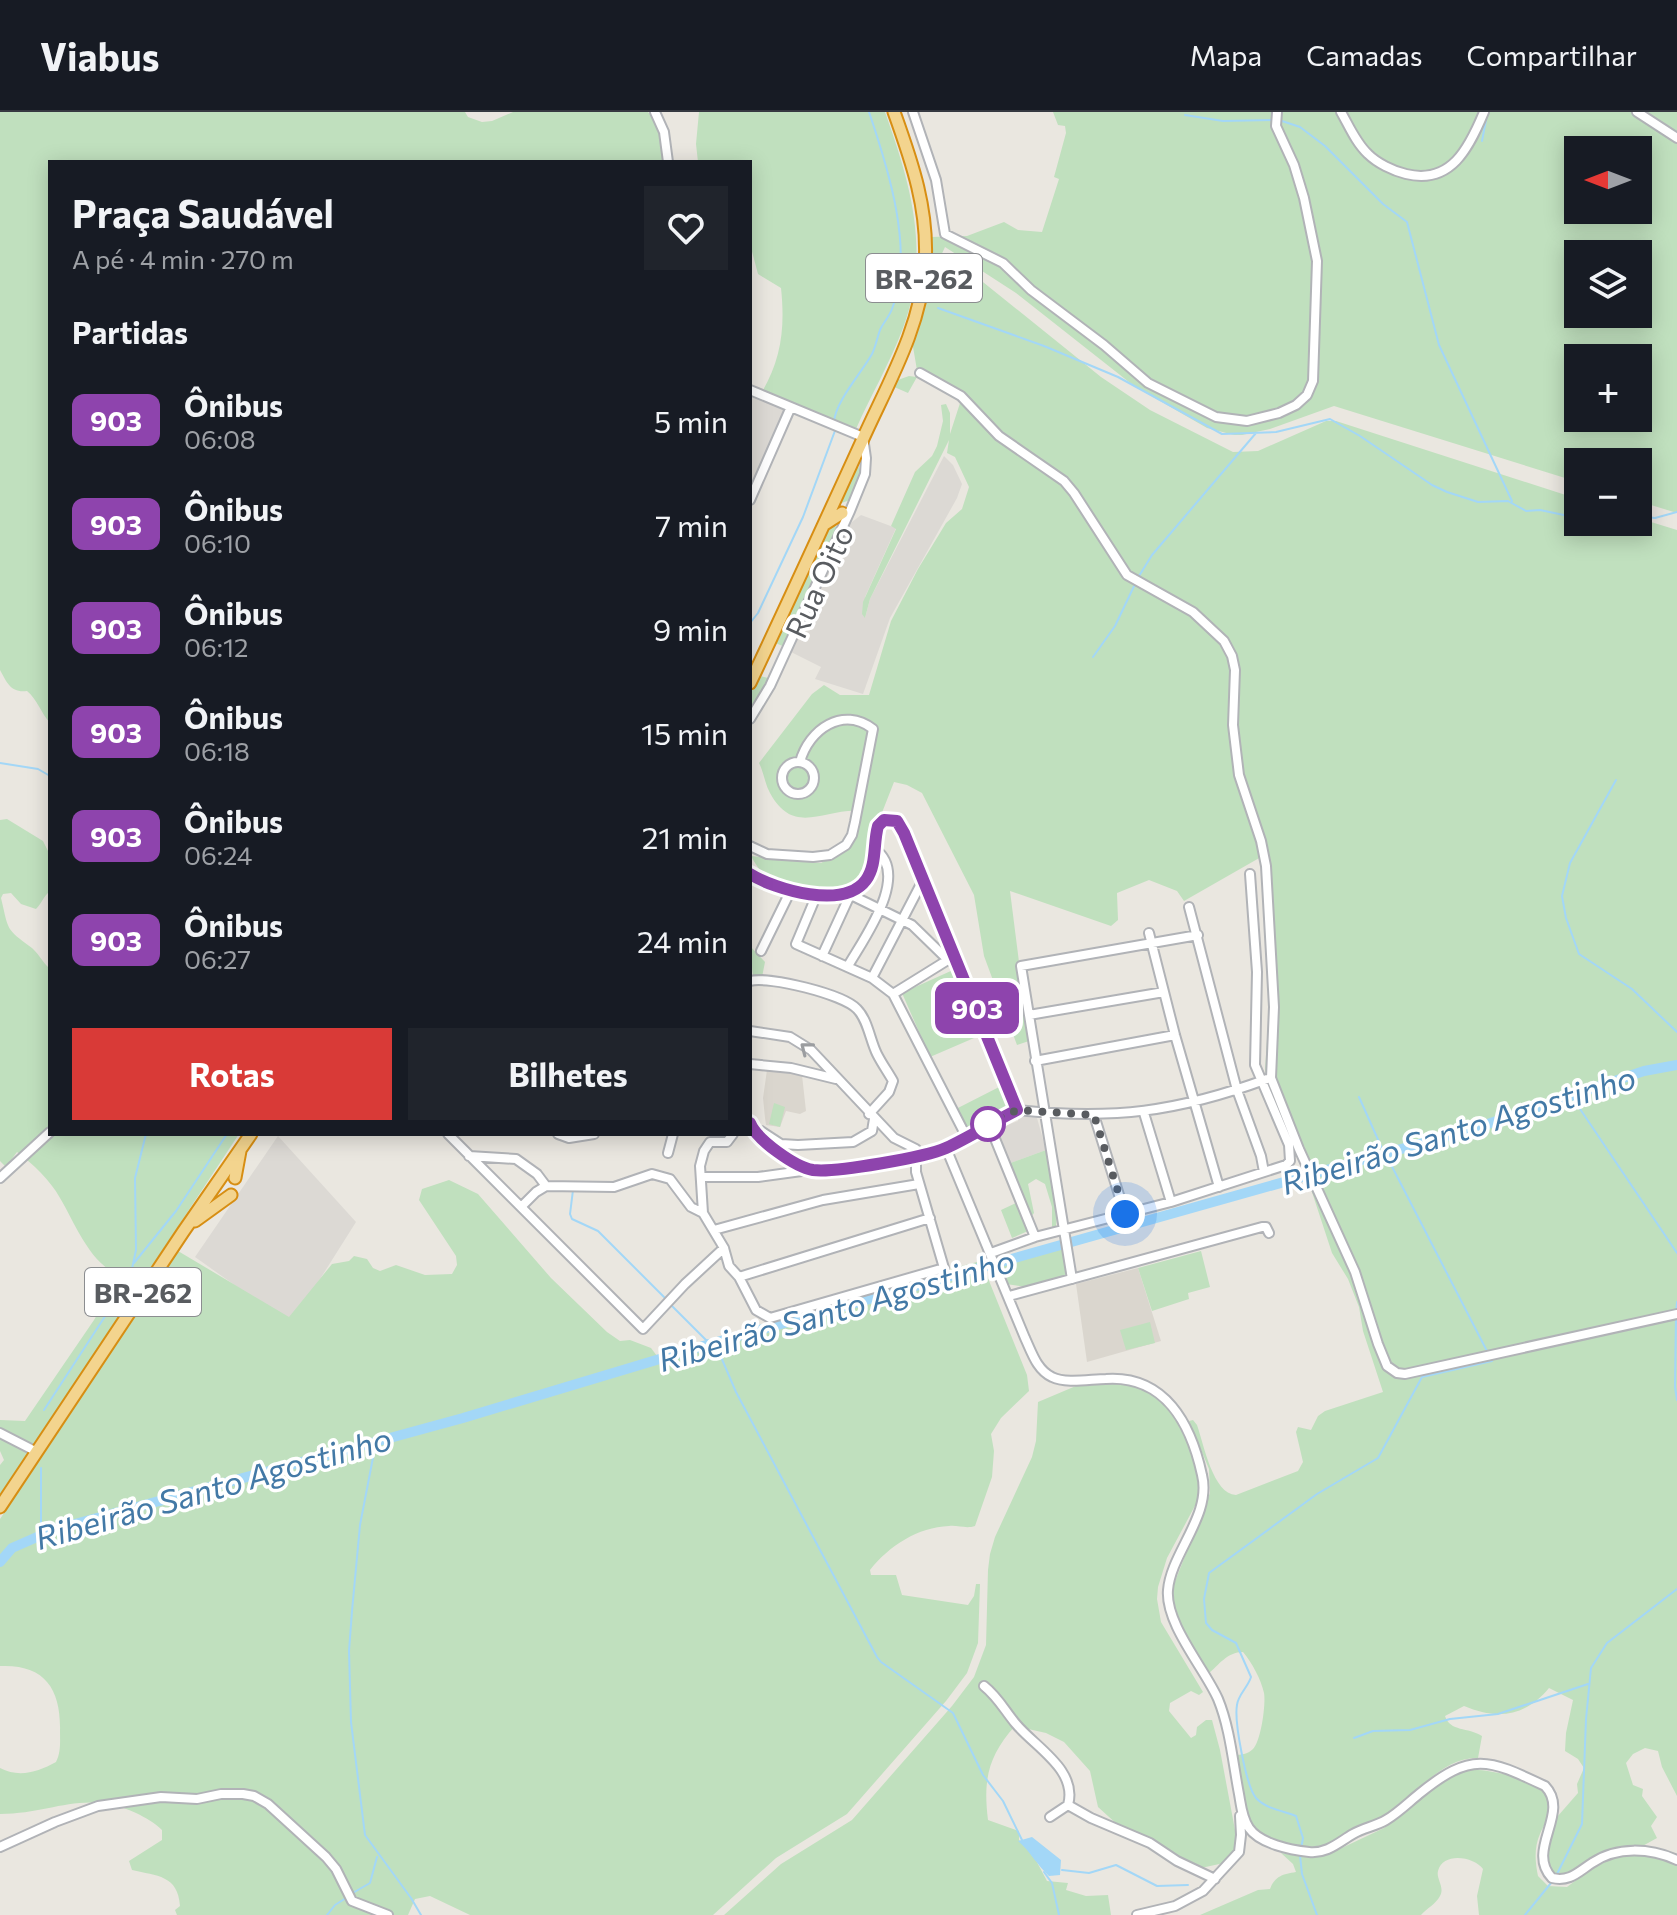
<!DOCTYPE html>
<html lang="pt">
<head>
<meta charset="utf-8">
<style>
  :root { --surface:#171b24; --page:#20242c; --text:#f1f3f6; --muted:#9ea1a6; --line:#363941; --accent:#d93a37 }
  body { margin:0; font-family:Commissioner,sans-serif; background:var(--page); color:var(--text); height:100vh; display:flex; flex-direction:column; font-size:30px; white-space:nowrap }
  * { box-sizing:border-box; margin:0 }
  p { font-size:26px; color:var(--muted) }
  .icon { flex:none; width:44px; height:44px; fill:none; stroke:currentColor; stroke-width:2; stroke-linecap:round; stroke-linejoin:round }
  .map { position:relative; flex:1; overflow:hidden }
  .panel { position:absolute; left:48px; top:48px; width:704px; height:976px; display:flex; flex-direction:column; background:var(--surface); border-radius:0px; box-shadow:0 4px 20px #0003 }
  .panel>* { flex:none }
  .badge { padding:0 16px; border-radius:12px; font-size:28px; line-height:52px }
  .needle { width:52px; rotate:270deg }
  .tools { position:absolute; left:1564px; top:24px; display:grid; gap:16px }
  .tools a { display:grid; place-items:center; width:88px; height:88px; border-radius:0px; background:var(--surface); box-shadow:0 4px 20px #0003; font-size:40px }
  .you { position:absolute; width:40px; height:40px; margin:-20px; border:6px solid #fff; border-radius:50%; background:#1a73e8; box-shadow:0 0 0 12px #1a73e833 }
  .map>.badge { position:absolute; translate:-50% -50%; box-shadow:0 0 0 4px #fff }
  h2 { padding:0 24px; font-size:30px; line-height:72px }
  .round { display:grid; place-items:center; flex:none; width:84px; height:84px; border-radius:0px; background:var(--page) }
  .headline { display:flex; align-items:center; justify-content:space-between; height:136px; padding:0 24px }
  h1 { font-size:38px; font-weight:700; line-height:60px }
  .primary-button { display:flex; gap:16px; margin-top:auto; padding:16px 24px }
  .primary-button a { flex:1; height:92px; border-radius:0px; background:var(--accent); color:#fff; font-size:32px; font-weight:700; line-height:92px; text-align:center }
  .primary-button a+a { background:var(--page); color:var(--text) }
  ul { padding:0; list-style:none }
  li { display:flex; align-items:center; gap:24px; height:104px; padding:0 24px }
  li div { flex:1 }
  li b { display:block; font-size:30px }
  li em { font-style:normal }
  li .badge { min-width:88px; font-weight:700; text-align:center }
  header { display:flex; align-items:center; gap:48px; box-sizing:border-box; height:112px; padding:0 40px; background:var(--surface); border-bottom:2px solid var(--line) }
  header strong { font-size:38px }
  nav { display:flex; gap:44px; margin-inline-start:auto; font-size:28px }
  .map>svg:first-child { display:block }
  .industrial { fill:#dcd9d4 }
  .education { fill:#dad6ce }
  .green { fill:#c0e0be; fill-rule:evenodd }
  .water { fill:#a3d7f7 }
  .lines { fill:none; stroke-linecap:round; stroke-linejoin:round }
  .stream { stroke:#a3d7f7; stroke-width:2 }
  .river { stroke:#a3d7f7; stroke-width:10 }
  .minor-casing { stroke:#b1b3b7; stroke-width:12 }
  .highway-casing { stroke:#d78e13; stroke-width:15 }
  .minor { stroke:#fff; stroke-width:8 }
  .highway { stroke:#f3d48e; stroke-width:11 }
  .oneway { stroke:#9b9da0 }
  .line-casing { stroke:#fff; stroke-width:18 }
  .line { stroke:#8e44ad; stroke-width:12 }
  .walk { stroke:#595c60; stroke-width:8; stroke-dasharray:0 14.4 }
  .stop-dot { fill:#fff; stroke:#8e44ad; stroke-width:4 }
  .labels { text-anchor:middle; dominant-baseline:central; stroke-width:7; stroke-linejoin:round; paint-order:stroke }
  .shield { fill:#fff; stroke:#8b8d90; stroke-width:2 }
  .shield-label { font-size:28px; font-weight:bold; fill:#595c60 }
  .street-label { font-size:30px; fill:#595c60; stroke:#fff }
  .water-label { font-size:32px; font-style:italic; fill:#4379a6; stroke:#fff }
</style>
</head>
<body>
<header>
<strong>Viabus</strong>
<nav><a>Mapa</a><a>Camadas</a><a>Compartilhar</a></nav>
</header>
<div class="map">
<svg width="1677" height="1803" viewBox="0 0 1677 1803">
  <rect width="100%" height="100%" fill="#eae7e0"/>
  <path class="industrial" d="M750,282L786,298L750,377Z
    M944,344L953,353L962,372L957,386L890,506L863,582L815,567L821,555L789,539L847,414L861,403L896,416L865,485V506L870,487Z
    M1018,1004L1037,1006L1046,1038L1008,1052L994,1018L1018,1009Z
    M278,1024L356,1110L291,1213L195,1145Z"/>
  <path class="education" d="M767,958L802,963L806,999L800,1002L786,999L780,1015L766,1013L765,1006L763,986Z
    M1138,1156L1161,1229L1087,1250L1076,1172Z"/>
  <path class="green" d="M0,0H465L468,5L482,10L492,9L513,0H648L657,9L666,50H50V611C41,601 37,587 27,579C11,581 7,571 0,558Z
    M699,0H885C911,73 931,141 903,216C890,251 871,283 856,317L789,293L762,280C782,246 785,214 781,176L758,162L750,132V50H698L696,32Z
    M1053,0H1677V401L1638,389V350H1578V370L1334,294L1270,317L1242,323H1234L1207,316L1134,274L1016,181L945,135L939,148L968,158L1101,265L1150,298L1233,340L1258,339L1326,309H1336L1578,387V410H1638V406L1677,418V1684L1662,1655L1658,1639L1645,1636L1633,1642L1626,1651L1633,1673L1643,1677L1642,1684L1657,1705L1651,1714L1657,1726L1639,1736L1609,1742L1566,1770L1551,1769L1542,1730L1557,1705L1578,1681L1577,1672L1584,1656L1578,1647L1565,1639L1566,1621L1573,1588L1549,1576C1525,1605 1497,1608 1464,1594L1445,1604C1450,1620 1468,1615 1482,1624L1478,1646C1439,1645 1414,1687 1384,1707C1364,1721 1338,1730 1315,1740L1250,1721L1228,1643C1237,1643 1246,1644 1253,1637C1261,1629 1266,1592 1264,1581C1261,1567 1252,1551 1243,1540C1227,1540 1219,1553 1208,1562C1192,1545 1172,1500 1172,1477L1210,1381L1209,1357L1189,1309L1193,1308L1197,1313C1204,1333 1213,1382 1236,1383L1298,1359L1303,1350L1296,1320L1298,1315L1311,1318L1318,1304L1325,1299L1383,1280L1363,1219L1359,1195L1348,1167L1332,1141L1308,1068L1275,994L1265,958L1269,898L1261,745L1184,789L1177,779L1149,768L1117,781L1118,808L1111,814L1010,779L1029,929L1017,933L984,844L974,783L922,681L907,673L894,670L874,721L870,752L854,776C835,779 787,781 771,770C762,763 756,753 751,744L821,751L846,737L858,716L860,699C824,696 794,725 770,681C765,672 764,661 759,651L812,582L824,573L840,583H869L891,509L918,457L946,411L962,397L969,375L955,345L947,341L949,328L870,487L865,506L862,502L863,490L896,417L891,414L915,360L932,344L937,334L943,309L941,293L946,292L950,301V322L961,288L918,264L912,229L930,125L967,124L1004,110L1018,118L1042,120L1059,67L1054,65L1066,21L1065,14L1058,13ZM1578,38H1638V98H1578ZM1578,142H1638V202H1578ZM1578,246H1638V306H1578Z
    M909,264L917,265L908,281L892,274L895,269Z
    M857,351L861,361L850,388L836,393Z
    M830,412L837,415L829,444L785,535L773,530Z
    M756,563L768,566L750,601V576Z
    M7,707L43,729L50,743V779C43,785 42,791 36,797L21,792L11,781L3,782L1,786C9,819 5,816 32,836C39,842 43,851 50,857V1022H239L0,1384V1353L4,1348L0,1339V1308L25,1309L94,1208L121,1162C92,1157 74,1109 60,1086C50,1068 33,1052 17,1040L6,1055L0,1049V708Z
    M750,834L765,850L762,865L753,866Z
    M953,858L981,923L930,945L902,881Z
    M1003,973L1011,995L977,1014L964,1016L954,998Z
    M774,991L785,995L780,1015L769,1012Z
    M1046,1038L1057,1104L1056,1114L1052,1116V1095L1045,1072L1036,1067L1028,1072L1034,1101L1028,1108L1005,1053Z
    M449,1068L478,1082L551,1166L607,1220L620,1229L630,1228L651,1236L657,1244C695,1244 733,1222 768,1210C838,1186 910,1167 981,1149L1027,1263L1029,1279L1001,1306L991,1322L994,1339L992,1365L975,1414C966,1417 958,1413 949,1414C918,1415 889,1434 870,1458L871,1463H896L902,1483L968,1493L974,1484L976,1472H980L978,1531L967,1561L946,1589L847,1702L776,1746L713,1803H470L430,1784L415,1787L408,1803H177L175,1798L180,1794C178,1763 157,1764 132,1758L129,1749L162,1728V1718C154,1710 146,1706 136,1701C83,1677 53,1702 0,1702V1656C19,1666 38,1660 56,1650C61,1640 60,1630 60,1619C61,1577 45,1552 0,1554V1407L178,1139L289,1205L332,1152L349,1149L354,1144L367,1147L373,1156L380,1159L396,1153L425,1163L452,1162L457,1153L456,1144L419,1088L422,1077Z
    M1016,1091L1028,1119L1012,1126L1001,1098Z
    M1063,1134L1066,1166L1027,1175L1006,1172L997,1151Z
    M1201,1139L1210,1175L1188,1181L1189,1187L1152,1199L1138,1156Z
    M1150,1210L1155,1231L1126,1238L1120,1218Z
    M1129,1268L1171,1296L1195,1347L1200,1372L1197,1390L1167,1446L1158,1475L1157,1487L1161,1510L1203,1580L1199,1583L1191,1579L1170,1591L1169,1599L1191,1626L1196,1623L1197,1615L1206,1608H1212L1220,1638L1235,1718L1238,1725L1244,1728L1224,1751L1201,1756L1187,1754L1119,1714L1098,1695L1090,1659L1064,1630L1046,1621L1015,1614C988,1644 983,1668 988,1708L1019,1719V1728L1031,1739L1047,1769L1068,1771L1066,1778L1086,1784L1108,1783L1111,1803H724L781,1752L852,1708L952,1594L974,1565L986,1533L988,1458L990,1442L995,1425L1032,1345L1036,1329L1038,1290L1083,1271Z
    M1463,1657C1484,1657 1548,1665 1550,1693C1551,1704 1544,1712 1540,1722C1534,1735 1535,1750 1538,1764L1548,1774L1567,1775C1602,1749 1633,1726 1677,1753V1803H1479L1477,1784L1483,1757C1475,1745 1443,1739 1438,1759C1436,1767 1445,1775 1440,1784C1436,1792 1427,1796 1421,1803H1200L1258,1778L1270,1777C1275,1764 1283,1762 1296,1760L1293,1752L1281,1741L1311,1746L1329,1742L1384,1716L1453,1661Z"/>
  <path class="water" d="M1032,1725L1061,1748L1060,1763L1049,1764C1037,1753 1031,1740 1018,1729Z"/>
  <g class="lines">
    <path class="stream" d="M1185,3L1223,9L1272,8
      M1279,8L1300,15L1325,34L1383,92L1407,110L1439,233L1512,389
      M1482,29L1487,3
      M938,196L1044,234L1118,265L1222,322L1276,320L1330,307L1360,324L1432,373L1447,380L1478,390L1508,389L1526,399L1540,398L1578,406
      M834,310C835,290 862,260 872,242C876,234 877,226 880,218C883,211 889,205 892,197C915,140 888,56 869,0
      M1638,404L1655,406L1677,400
      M1139,464L1152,443L1256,321
      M750,511L758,501L803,405L836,316
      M1093,545L1115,514L1136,470
      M0,651L38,657L50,664
      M1616,668L1570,751L1562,784L1566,806L1579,842L1632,877L1677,920
      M1359,985L1384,1041
      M1572,985L1677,1141
      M1385,1041L1488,1241
      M573,1078L570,1102L572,1107L598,1119L666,1187
      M134,1151L176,1099L227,1022
      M672,1194L706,1228L715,1231L736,1280L877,1545L881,1550L953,1601L983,1663L1003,1689L1022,1728
      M1676,1199L1677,1190
      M1676,1205L1675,1275L1677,1288
      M44,1298L130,1166L136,1138L135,1066L146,1022
      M376,1330L360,1413L352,1499L349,1539L351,1610L365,1723L411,1786L421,1803
      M41,1356V1422
      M1354,1626L1373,1619L1410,1618L1450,1607L1498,1602L1588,1572
      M1028,1737L1036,1748
      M1301,1737L1303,1726L1296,1704C1284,1699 1266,1697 1256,1686C1246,1674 1234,1609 1237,1593C1238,1583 1248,1575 1251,1565L1236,1531L1212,1518L1206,1511L1204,1487L1209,1461L1317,1382L1378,1346L1422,1265L1492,1249L1491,1247
      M1300,1743L1302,1762L1317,1803
      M1062,1758L1089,1761L1116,1753L1157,1774L1188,1773
      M1044,1760L1052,1771L1059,1803
      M1557,1762L1582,1712L1586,1607L1591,1556L1607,1531L1677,1477
      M351,1782L370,1771L377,1745
      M327,1803L335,1793L346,1786
      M1525,1803L1551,1771"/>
    <path class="river" d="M0,1450L12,1436L53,1418L463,1306L703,1234L1479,1015L1644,959L1677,953"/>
    <defs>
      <path id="minor" d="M655,0L664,20L668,50
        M913,0L936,68L945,122L1003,151L1031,178L1104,233L1148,271L1216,305L1247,309L1279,301L1296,293L1307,283L1313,269L1317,149L1304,86L1294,53L1276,14L1277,0
        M1341,0C1349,14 1356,31 1368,42C1377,51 1393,59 1406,62C1451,73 1469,36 1484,0
        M1637,0L1677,26
        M920,261L961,284L999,324L1064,369L1074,381L1127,463L1193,500L1224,529L1232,544L1235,558L1233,613L1239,663L1261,729L1266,754L1274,895L1271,966L1299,1037L1355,1160L1378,1232L1387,1254L1397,1261L1405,1262L1677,1202
        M750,278L863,325L866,346L865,362L850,399L770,574L750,607
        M750,388L790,297
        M782 666a16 16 0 1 1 32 0a16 16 0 1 1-32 0Z
        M750,734L767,742L813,745L830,743L846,733L852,723L855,710L873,617C843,594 809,617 800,650
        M750,762C775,778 847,799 867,767C878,750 868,720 884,708L897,709L904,721L995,939L1017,998
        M817,782L796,832L872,866L893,882L966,1024
        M851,783L912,813L948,848
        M1189,795L1237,978L1261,1044L1264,1060
        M1149,821L1175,923L1219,1075
        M761,839L790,780
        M822,844L851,781
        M848,854C864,826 911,763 875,737
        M872,866L923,768
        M750,869C769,864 843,882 857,897C868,908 870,928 877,942C882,952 888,960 893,969L889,980L869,1002
        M893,882L951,846
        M1029,903L1164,880
        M1035,949L1175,923
        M750,952L791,956L836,967
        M1017,998C1113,1008 1177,1000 1267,967
        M1144,1001L1171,1090
        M1094,1003L1125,1102
        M750,1012C757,1028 795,1055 813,1058C835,1061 925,1045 946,1036C970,1024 993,1010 1017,998
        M989,1012L1035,1125
        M761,1019L781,1032L798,1033L853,1030L872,1019L874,1007
        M448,1022L643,1217L685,1172L724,1136
        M558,1022L569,1026L594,1022
        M733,1022L727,1030H710L704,1039L700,1054L703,1101L724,1136L729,1154L739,1165L756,1198L770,1206L944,1156L916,1060V1037L894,1026L811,938L790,925L750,919
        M946,1036L1025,1226C1032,1241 1037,1258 1052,1265C1066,1272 1091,1267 1106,1267C1165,1263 1191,1312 1202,1363C1212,1403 1171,1441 1168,1478C1165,1512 1205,1557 1218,1587C1230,1616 1233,1651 1239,1682C1241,1693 1242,1706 1249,1716C1260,1732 1291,1738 1309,1740C1327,1742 1339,1730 1353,1722C1363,1716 1376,1714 1386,1708C1398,1701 1409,1690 1419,1682C1472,1639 1488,1647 1545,1674C1571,1701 1525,1738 1552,1766C1570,1770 1578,1760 1592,1751C1617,1734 1650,1736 1677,1748
        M668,1041L673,1022
        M469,1044L516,1047L537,1062L546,1074
        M701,1065H758L809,1058
        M0,1066L50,1020
        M522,1094L536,1080L546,1074L614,1075L652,1062L670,1067L691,1095L703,1101
        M714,1118L823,1088L919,1072
        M991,1141L1035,1125L1171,1090L1286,1053L1290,1049L1289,1033L1255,953L1257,860L1250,762
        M739,1165L930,1106
        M1072,1167L1021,854L1198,823
        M1009,1184L1262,1115H1266L1269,1121
        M0,1321L37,1340
        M984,1574C998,1585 1005,1599 1016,1612C1035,1635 1078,1658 1068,1693L1050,1705
        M1068,1693L1091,1706L1150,1731L1177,1749L1215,1767
        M0,1735L55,1710L98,1694L161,1685L197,1687L221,1682H243L254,1684L268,1692L326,1745L336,1757L352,1789L388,1803
        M1137,1803L1175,1794L1203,1779L1239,1740L1241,1723L1240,1704"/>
      <path id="highway" d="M825,412L842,401
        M750,571C788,491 825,410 862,329C887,273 921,216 925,153C929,99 912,50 894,0
        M235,1066L240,1039
        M195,1109L231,1083
        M0,1395L183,1120L251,1022"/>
    </defs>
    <use href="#minor" class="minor-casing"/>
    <use href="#highway" class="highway-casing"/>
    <use href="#minor" class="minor"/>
    <use href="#highway" class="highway"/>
  </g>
  <defs><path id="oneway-chevron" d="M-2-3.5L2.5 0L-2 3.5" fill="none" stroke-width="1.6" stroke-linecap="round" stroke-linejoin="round" transform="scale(2)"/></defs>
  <use class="oneway" href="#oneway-chevron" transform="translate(806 936) rotate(-142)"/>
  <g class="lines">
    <defs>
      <path id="line" d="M750,762C776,778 844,798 866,768C877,753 873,732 878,714L884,708L897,709L904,721L1017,998C993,1010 970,1025 946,1036C926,1045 835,1061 813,1058C795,1055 757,1028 750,1011"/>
    </defs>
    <use href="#line" class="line-casing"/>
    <use href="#line" class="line"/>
    <path class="walk" d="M988,1012L1017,998L1094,1003L1125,1102"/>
  </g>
  <circle class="stop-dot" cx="988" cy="1012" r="16"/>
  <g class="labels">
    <g class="shield">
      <rect x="866" y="142" width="116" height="48" rx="6"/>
      <rect x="85" y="1156" width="116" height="48" rx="6"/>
    </g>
    <g class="shield-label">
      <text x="924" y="166">BR-262</text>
      <text x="143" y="1180">BR-262</text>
    </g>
    <g class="street-label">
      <text transform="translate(818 469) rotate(-65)">Rua Oito</text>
    </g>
    <g class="water-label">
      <text transform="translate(1458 1017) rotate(-17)">Ribeirão Santo Agostinho</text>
      <text transform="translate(836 1197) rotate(-16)">Ribeirão Santo Agostinho</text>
      <text transform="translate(213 1375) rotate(-16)">Ribeirão Santo Agostinho</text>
    </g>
  </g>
</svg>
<div class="tools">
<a><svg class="needle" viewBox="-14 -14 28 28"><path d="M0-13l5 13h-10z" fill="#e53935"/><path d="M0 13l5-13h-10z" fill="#9ea1a6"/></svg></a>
<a><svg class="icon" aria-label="layers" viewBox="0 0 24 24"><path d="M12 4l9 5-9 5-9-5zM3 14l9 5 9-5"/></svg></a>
<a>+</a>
<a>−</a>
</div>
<div class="you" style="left:1125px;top:1102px"></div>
<b class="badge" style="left:977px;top:896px;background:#8e44ad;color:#fff">903</b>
<section class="panel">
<div class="headline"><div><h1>Praça Saudável</h1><p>A pé · 4 min · 270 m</p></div><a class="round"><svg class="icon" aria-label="heart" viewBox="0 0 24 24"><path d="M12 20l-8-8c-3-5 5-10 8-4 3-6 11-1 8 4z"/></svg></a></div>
<h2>Partidas</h2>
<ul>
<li><span class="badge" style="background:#8e44ad;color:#fff">903</span><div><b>Ônibus</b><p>06:08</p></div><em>5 min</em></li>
<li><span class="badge" style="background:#8e44ad;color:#fff">903</span><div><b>Ônibus</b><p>06:10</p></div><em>7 min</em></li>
<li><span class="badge" style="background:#8e44ad;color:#fff">903</span><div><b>Ônibus</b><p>06:12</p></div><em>9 min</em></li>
<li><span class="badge" style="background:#8e44ad;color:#fff">903</span><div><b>Ônibus</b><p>06:18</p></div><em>15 min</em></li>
<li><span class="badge" style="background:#8e44ad;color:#fff">903</span><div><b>Ônibus</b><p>06:24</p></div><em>21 min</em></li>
<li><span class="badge" style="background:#8e44ad;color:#fff">903</span><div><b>Ônibus</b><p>06:27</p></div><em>24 min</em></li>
</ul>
<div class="primary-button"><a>Rotas</a><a>Bilhetes</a></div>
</section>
</div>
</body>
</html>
